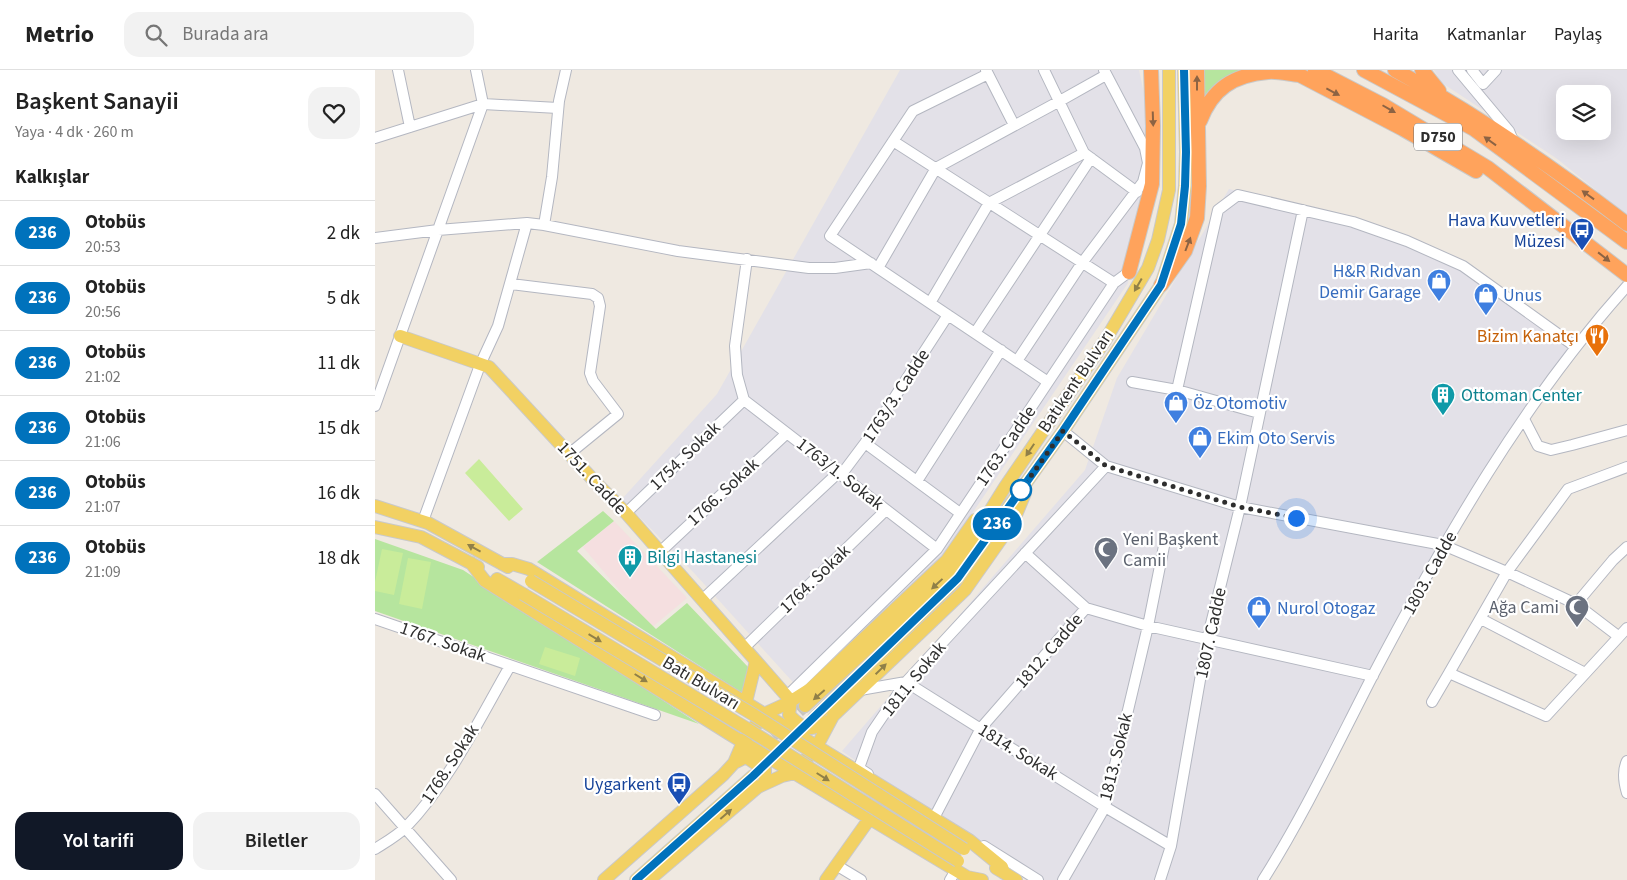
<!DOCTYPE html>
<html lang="tr">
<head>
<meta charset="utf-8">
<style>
  :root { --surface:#fff; --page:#f2f2f2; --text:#222; --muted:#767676; --line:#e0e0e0; --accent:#111827 }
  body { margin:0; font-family:"Source Sans 3",sans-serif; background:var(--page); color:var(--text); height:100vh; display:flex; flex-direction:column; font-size:19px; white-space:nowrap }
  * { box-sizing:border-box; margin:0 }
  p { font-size:16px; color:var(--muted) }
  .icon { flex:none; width:28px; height:28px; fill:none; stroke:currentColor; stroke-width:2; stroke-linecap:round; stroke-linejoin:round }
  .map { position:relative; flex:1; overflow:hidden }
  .side { display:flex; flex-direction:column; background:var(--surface); width:375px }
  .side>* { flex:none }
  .badge { padding:0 10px; border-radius:16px; font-size:18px; line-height:32px }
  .controls { position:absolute; left:1181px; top:15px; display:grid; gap:10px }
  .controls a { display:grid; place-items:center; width:55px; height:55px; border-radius:10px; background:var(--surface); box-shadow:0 5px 20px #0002; font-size:25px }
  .you { position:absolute; width:25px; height:25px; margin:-12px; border:4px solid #fff; border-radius:50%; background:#1a73e8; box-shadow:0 0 0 8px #1a73e833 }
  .map>.badge { position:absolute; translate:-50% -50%; box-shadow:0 0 0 2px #fff }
  h2 { padding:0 15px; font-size:19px; line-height:45px }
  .round { display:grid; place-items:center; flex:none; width:52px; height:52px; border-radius:15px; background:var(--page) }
  .head { display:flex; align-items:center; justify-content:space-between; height:85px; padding:0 15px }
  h1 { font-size:24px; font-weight:600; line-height:38px }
  .action { display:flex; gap:10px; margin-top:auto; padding:10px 15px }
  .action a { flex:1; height:58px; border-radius:15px; background:var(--accent); color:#fff; font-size:20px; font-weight:600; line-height:58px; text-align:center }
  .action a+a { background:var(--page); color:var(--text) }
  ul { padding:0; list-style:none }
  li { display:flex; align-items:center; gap:15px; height:65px; padding:0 15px; border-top:1px solid var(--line) }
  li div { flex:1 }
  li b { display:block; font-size:19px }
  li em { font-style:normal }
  li .badge { min-width:55px; font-weight:700; text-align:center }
  header { display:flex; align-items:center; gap:30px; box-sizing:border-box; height:70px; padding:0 25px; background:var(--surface); border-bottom:1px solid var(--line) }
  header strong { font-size:24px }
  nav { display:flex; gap:28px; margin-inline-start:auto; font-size:18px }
  .search { width:350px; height:45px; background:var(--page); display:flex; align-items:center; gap:12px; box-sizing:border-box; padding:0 18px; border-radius:15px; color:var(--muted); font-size:19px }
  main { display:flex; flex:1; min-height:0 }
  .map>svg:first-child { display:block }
  .industrial { fill:#e3e1e8; fill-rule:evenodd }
  .medical { fill:#f5dfe0 }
  .green { fill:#b6e59e }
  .pitch { fill:#c9ec9a }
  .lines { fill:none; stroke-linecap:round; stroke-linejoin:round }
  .major-tunnel { stroke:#c8c4bd; stroke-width:12; stroke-dasharray:12 6; stroke-linecap:butt }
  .minor-casing { stroke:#b4b7c1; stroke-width:12 }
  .major-casing { stroke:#c9c9c9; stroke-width:14 }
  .highway-casing { stroke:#c9c9c9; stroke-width:16 }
  .minor { stroke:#fff; stroke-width:10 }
  .major { stroke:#f2d163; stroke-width:12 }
  .highway { stroke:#ffa35c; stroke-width:14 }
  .major-bridge-casing { stroke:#c9c9c9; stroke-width:14; stroke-linecap:butt }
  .major-bridge { stroke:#f2d163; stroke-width:12 }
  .oneway { fill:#8c6343 }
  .oneway2 { fill:#908048 }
  .line-casing { stroke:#fff; stroke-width:11 }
  .line { stroke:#0072bc; stroke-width:8 }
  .walk { stroke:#2e2e2e; stroke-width:5; stroke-dasharray:0 9 }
  .stop-dot { fill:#fff; stroke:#0072bc; stroke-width:2.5 }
  .labels { text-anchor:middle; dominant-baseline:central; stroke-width:4.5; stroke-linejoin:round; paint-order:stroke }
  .shield { fill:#fff; stroke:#6d6d6d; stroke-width:1 }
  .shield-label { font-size:16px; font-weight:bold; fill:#2e2e2e }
  .transit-label { font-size:18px; fill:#164399; stroke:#fff; text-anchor:end }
  .shop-label { font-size:18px; fill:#366cbe; stroke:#fff; text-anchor:start }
  .food-label { font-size:18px; fill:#c56008; stroke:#fff; text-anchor:end }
  .street-label { font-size:18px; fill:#2e2e2e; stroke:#fff }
  .culture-label { font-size:18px; fill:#0d838f; stroke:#fff; text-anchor:start }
  .worship-label { font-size:18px; fill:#5b616d; stroke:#fff; text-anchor:start }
</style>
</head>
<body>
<header>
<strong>Metrio</strong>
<div class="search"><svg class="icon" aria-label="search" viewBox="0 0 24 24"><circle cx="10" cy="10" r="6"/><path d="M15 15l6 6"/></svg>Burada ara</div>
<nav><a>Harita</a><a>Katmanlar</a><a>Paylaş</a></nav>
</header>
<main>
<section class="side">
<div class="head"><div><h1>Başkent Sanayii</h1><p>Yaya · 4 dk · 260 m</p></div><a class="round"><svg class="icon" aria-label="heart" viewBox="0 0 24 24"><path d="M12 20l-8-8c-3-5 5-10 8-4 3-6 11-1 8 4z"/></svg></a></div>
<h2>Kalkışlar</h2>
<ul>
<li><span class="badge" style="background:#0072bc;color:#fff">236</span><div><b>Otobüs</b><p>20:53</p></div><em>2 dk</em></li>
<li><span class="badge" style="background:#0072bc;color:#fff">236</span><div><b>Otobüs</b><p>20:56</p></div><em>5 dk</em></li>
<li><span class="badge" style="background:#0072bc;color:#fff">236</span><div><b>Otobüs</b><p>21:02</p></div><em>11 dk</em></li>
<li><span class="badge" style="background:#0072bc;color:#fff">236</span><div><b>Otobüs</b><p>21:06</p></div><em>15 dk</em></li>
<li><span class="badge" style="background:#0072bc;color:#fff">236</span><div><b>Otobüs</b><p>21:07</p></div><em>16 dk</em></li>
<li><span class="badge" style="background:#0072bc;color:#fff">236</span><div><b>Otobüs</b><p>21:09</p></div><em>18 dk</em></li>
</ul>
<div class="action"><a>Yol tarifi</a><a>Biletler</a></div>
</section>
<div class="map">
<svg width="1252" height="810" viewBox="0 0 1252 810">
  <rect width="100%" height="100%" fill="#efe9e1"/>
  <path class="industrial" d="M525,0H764L770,28L774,115L753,213L567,488L425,620L320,504L247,429L342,324Z
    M1059,0H1252V145L1181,88L1067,13ZM1190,24H1228V61H1190Z
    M854,119L999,156L1090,191L1201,277L1068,475L917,766L882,810H651L467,681L710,400L742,308Z"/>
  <path class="medical" d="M239,451L312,528L276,558L208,477Z"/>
  <path class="green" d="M829,0H867C849,5 840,15 829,29Z
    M228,441L239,451L202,481L281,559L312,533L374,598L369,624L162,492Z
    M0,469L88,500L324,654L0,541Z"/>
  <path class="pitch" d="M104,389L148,439L134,451L90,403Z
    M7,479L28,483L19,525L0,521V512Z
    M33,488L56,492L47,539L24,534Z
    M170,577L205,588L200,606L164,594Z"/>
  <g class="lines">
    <path class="major-tunnel" d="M384,678L430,636"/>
    <defs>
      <path id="minor" d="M23,0L35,57
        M611,0L639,55
        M669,0L709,83L762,122
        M1083,0L1134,61L1139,73
        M1097,0L1108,14L1121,0
        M613,4L538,41L455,166L673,312
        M0,68L108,34L183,38
        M518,71L739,213
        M169,155L177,107L184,31L191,0
        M0,168L63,160L152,153L169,155L303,181L434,198H460L496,193
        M503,198L561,98L683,32L731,5
        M136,214L217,224L223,228L225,236L215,303L218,311L243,344L194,384
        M555,233L614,133L709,83
        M600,263L716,88
        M642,291L707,193L768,112L773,93L770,78L729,0
        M757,312L802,320L884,343
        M802,320L843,140L863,125L978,152L1032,171L1088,196L1201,277
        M369,330L562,479
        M369,330L362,305L360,276L372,189
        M0,336L108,34L101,0
        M1149,349L1163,376L1176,380L1197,375L1252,360
        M688,361L731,396L865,437L1068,475L1132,502L1193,419L1252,397
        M490,373L585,443
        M466,405L490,373L573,245
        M542,411L626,280
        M251,443L369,330
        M48,451L105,295L123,256L152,153
        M285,482L412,363
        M650,483L711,538
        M327,530L463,403
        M1201,534L1238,490L1252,477
        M0,549L280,645
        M1106,549L1210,603
        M369,578L511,440
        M1074,603L1132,502L1201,534L1243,566
        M485,620L531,612L730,737L796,776
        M412,626L562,479L739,213L754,202
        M1057,632L1074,603L1171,646L1252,558
        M1252,691C1247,701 1249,713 1252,723
        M493,704L484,698L497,662L531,612L731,396
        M0,724L76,810
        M560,746L606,658L711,538L773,556L998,606
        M609,776L663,810
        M0,779C11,772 22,766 31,757C73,714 105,648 135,596
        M461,795L486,810
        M575,810L581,800
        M688,810L730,737L773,556L790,471
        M785,810L796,776L832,570L865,437L928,140
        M888,810C929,745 962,675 997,607C1069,470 1148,332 1252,216"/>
      <path id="major" d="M25,266L114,297L223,415L251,443L416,631L414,645C430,661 435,662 454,651
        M0,436L53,453L133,497
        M0,457L46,467L103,497
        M96,493L110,511L356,665L592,807L607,810
        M127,494H137L154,499L594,770L627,797L629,803
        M122,509L148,524
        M371,632L381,591
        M430,636L571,506L593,476L630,417L731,269L773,198L783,170L794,120V0
        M439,648L583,508L688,361L786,215L806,154L810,116L811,82L809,0
        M359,693L368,672L389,644L413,633L435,619L572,490L600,450
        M621,798L641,810
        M229,810L348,705L359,693L371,687L390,700V713
        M261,810L378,706
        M274,810L383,717L407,706L420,703L442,676L458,646L590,520L638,452L650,423
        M451,810L495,748"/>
      <path id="highway" d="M915,0L1028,59L1101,101
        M940,0L1008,35L1113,98L1252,205
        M989,0L1099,59L1252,172
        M1020,0C1102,45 1178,97 1252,154
        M1047,0L1064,21
        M825,51C837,19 858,5 893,2C902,1 914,4 924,5
        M754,202L777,114L778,56L776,0
        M786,215L810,181L822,148L824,116L822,0"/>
    </defs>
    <use href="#minor" class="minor-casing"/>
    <use href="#major" class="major-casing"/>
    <use href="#highway" class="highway-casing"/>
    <use href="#minor" class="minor"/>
    <use href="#major" class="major"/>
    <use href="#highway" class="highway"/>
    <defs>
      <path id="major-bridge" d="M156,511L379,645L589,779
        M148,524L371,658L583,791"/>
    </defs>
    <use href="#major-bridge" class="major-bridge-casing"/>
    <use href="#major-bridge" class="major-bridge"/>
  </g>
  <defs><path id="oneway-solid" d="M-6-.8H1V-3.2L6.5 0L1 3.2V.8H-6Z" transform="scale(1.25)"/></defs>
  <g class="oneway">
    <use href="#oneway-solid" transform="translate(822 13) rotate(-90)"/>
    <use href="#oneway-solid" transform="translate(958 22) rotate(28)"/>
    <use href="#oneway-solid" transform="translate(1014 39) rotate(30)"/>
    <use href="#oneway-solid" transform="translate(778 49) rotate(88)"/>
    <use href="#oneway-solid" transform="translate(1115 71) rotate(-144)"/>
    <use href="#oneway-solid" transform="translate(1213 125) rotate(-144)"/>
    <use href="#oneway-solid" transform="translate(813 174) rotate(-69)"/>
    <use href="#oneway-solid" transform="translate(1229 187) rotate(38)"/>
  </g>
  <g class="oneway2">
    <use href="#oneway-solid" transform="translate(763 215) rotate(120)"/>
    <use href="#oneway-solid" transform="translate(655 380) rotate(124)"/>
    <use href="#oneway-solid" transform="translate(99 478) rotate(-151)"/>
    <use href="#oneway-solid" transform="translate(562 514) rotate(137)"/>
    <use href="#oneway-solid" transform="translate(220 568) rotate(31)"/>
    <use href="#oneway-solid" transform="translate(506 599) rotate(-44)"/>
    <use href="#oneway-solid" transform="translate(266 608) rotate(32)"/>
    <use href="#oneway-solid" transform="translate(444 625) rotate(139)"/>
    <use href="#oneway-solid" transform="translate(448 707) rotate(32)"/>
    <use href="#oneway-solid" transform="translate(351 744) rotate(-41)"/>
  </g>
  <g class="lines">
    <defs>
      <path id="line" d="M261,810L378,706L583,508L688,361L786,215L806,154L810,116L811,82L809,0"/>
    </defs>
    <use href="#line" class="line-casing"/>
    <use href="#line" class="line"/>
    <path class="walk" d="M646,420L688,361L731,396L865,437L921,448"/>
  </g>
  <defs>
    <symbol id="bus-pin" viewBox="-11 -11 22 30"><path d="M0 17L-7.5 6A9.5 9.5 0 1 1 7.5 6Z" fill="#1a4fb4" stroke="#fff"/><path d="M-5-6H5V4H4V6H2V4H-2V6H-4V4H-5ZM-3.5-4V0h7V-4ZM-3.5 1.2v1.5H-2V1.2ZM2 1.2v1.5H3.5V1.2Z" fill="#fff"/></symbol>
    <symbol id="shop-pin" viewBox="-11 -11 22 30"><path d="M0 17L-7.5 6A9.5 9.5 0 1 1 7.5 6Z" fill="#3f7fe0" stroke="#fff"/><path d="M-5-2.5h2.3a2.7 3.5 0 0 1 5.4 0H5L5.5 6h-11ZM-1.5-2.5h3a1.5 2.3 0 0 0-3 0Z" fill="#fff"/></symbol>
    <symbol id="restaurant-pin" viewBox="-11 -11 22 30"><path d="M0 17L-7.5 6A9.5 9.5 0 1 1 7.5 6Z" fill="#e8710a" stroke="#fff"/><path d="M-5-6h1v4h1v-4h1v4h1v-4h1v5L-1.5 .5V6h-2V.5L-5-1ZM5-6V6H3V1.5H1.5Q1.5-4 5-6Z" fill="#fff"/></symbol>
    <symbol id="building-pin" viewBox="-11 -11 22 30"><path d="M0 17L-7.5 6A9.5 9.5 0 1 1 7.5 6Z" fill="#0f9aa8" stroke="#fff"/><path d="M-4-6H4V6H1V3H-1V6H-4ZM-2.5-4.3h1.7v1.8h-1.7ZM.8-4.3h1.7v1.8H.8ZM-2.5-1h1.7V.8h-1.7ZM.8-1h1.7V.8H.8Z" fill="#fff"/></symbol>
    <symbol id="mosque-pin" viewBox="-11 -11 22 30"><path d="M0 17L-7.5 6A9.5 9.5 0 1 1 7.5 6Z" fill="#6b7280" stroke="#fff"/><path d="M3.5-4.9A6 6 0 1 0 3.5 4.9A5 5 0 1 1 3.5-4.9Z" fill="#fff"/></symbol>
  </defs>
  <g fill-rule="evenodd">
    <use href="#bus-pin" x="1193" y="146" width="28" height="38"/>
    <use href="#shop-pin" x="1050" y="197" width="28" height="38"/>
    <use href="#shop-pin" x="1097" y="211" width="28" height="38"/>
    <use href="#restaurant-pin" x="1208" y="252" width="28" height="38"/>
    <use href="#building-pin" x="1054" y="311" width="28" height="38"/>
    <use href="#shop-pin" x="787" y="319" width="28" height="38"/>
    <use href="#shop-pin" x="811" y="354" width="28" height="38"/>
    <use href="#mosque-pin" x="717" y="465" width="28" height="38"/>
    <use href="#building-pin" x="241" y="473" width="28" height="38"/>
    <use href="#mosque-pin" x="1188" y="523" width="28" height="38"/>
    <use href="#shop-pin" x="870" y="524" width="28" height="38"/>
    <use href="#bus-pin" x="290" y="700" width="28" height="38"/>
  </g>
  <circle class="stop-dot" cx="646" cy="420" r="10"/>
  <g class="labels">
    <rect class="shield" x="1039" y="53.5" width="48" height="27" rx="4"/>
    <g class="shield-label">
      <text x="1063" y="67">D750</text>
    </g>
    <g class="transit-label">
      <text x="1190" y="150">Hava Kuvvetleri<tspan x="1190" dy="21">Müzesi</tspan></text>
      <text x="286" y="714">Uygarkent</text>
    </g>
    <g class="shop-label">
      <text x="1046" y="201" text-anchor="end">H&amp;R Rıdvan<tspan x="1046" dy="21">Demir Garage</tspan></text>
      <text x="1128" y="225">Unus</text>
      <text x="818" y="333">Öz Otomotiv</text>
      <text x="842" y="368">Ekim Oto Servis</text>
      <text x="902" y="538">Nurol Otogaz</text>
    </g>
    <g class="food-label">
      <text x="1204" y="266">Bizim Kanatçı</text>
    </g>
    <g class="street-label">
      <text transform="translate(701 311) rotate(-56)">Batıkent Bulvarı</text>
      <text transform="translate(521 326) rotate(-57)">1763/3. Cadde</text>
      <text transform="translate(631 376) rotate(-56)">1763. Cadde</text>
      <text transform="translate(310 386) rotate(-44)">1754. Sokak</text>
      <text transform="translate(465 404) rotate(38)">1763/1. Sokak</text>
      <text transform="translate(217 408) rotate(47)">1751. Cadde</text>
      <text transform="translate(348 422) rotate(-43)">1766. Sokak</text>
      <text transform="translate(1055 503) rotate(-61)">1803. Cadde</text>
      <text transform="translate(440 509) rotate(-44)">1764. Sokak</text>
      <text transform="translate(836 563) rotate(-78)">1807. Cadde</text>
      <text transform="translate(68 572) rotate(19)">1767. Sokak</text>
      <text transform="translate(674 581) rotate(-49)">1812. Cadde</text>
      <text transform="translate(539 609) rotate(-51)">1811. Sokak</text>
      <text transform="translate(326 613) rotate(31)">Batı Bulvarı</text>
      <text transform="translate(643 682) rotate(32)">1814. Sokak</text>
      <text transform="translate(741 687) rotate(-76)">1813. Sokak</text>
      <text transform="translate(75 694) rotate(-57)">1768. Sokak</text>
    </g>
    <g class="culture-label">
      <text x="1086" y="325">Ottoman Center</text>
      <text x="272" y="487">Bilgi Hastanesi</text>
    </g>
    <g class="worship-label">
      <text x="748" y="469">Yeni Başkent<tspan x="748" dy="21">Camii</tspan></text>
      <text x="1184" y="537" text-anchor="end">Ağa Cami</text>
    </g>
  </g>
</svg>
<div class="controls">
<a><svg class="icon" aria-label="layers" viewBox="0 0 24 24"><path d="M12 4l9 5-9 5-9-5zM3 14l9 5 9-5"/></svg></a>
</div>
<div class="you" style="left:921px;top:448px"></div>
<b class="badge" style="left:622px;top:454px;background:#0072bc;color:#fff">236</b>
</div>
</main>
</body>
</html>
